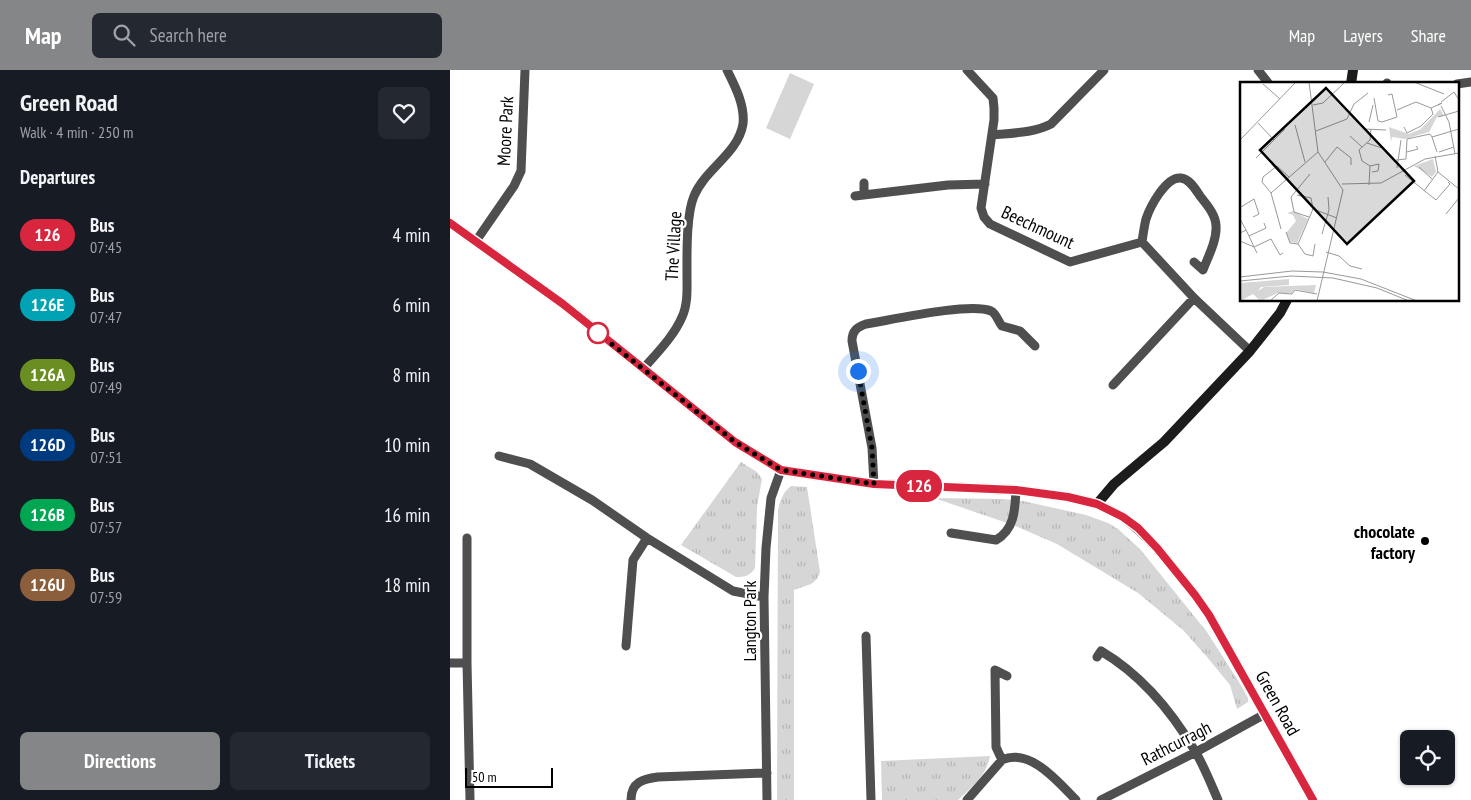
<!DOCTYPE html>
<html lang="en">
<head>
<meta charset="utf-8">
<style>
  :root { --surface:#171b24; --page:#242831; --text:#f1f3f6; --muted:#9ea1a6; --accent:#858687 }
  body { margin:0; font-family:"PT Sans Narrow",sans-serif; background:var(--page); color:var(--text); height:100vh; display:flex; flex-direction:column; font-size:19px; white-space:nowrap }
  * { box-sizing:border-box; margin:0 }
  p { font-size:16px; color:var(--muted) }
  .icon { flex:none; width:28px; height:28px; fill:none; stroke:currentColor; stroke-width:2; stroke-linecap:round; stroke-linejoin:round }
  .map { position:relative; flex:1; overflow:hidden }
  .side { display:flex; flex-direction:column; background:var(--surface); width:450px }
  .side>* { flex:none }
  .badge { padding:0 10px; border-radius:16px; font-size:18px; line-height:32px }
  .fabs { position:absolute; left:950px; top:660px; display:grid; gap:10px }
  .fabs a { display:grid; place-items:center; width:55px; height:55px; border-radius:8px; background:var(--surface); box-shadow:0 1px 4px #0004; font-size:25px }
  .scale { position:absolute; left:15px; bottom:12px; width:88px; box-sizing:border-box; padding-left:5px; border:2px solid #000; border-top:0; font-size:14px; line-height:18px; white-space:nowrap; color:#000; -webkit-text-stroke:4px #fff; paint-order:stroke }
  .you { position:absolute; width:25px; height:25px; margin:-12px; border:4px solid #fff; border-radius:50%; background:#1a73e8; box-shadow:0 0 0 8px #1a73e833 }
  .map>.badge { position:absolute; translate:-50% -50%; box-shadow:0 0 0 2px #fff }
  h2 { padding:0 20px; font-size:19px; line-height:45px }
  .round { display:grid; place-items:center; flex:none; width:52px; height:52px; border-radius:8px; background:var(--page) }
  .head { display:flex; align-items:center; justify-content:space-between; height:85px; padding:0 20px }
  h1 { font-size:24px; font-weight:600; line-height:38px }
  .button { display:flex; gap:10px; margin-top:auto; padding:10px 20px }
  .button a { flex:1; height:58px; border-radius:8px; background:var(--accent); color:#fff; font-size:20px; font-weight:600; line-height:58px; text-align:center }
  .button a+a { background:var(--page); color:var(--text) }
  ul { padding:0; list-style:none }
  li { display:flex; align-items:center; gap:15px; height:70px; padding:0 20px }
  li div { flex:1 }
  li b { display:block; font-size:19px }
  li em { font-style:normal }
  li .badge { min-width:55px; font-weight:700; text-align:center }
  header { display:flex; align-items:center; gap:30px; box-sizing:border-box; height:70px; padding:0 25px; background:var(--accent); color:#fff }
  header strong { font-size:24px }
  nav { display:flex; gap:28px; margin-inline-start:auto; font-size:18px }
  .search { width:350px; height:45px; background:var(--page); display:flex; align-items:center; gap:12px; box-sizing:border-box; padding:0 18px; border-radius:8px; color:var(--muted); font-size:19px }
  main { display:flex; flex:1; min-height:0 }
  .map>svg:first-child { display:block }
  .grass { fill:url(#grass-tufts) }
  .garden { fill:#d6d6d6 }
  .lines { fill:none; stroke-linecap:round; stroke-linejoin:round }
  .street { stroke:#4f4f4f; stroke-width:9 }
  .secondary { stroke:#1c1c1c; stroke-width:10 }
  .line-casing { stroke:#fff; stroke-width:11 }
  .line { stroke:#d7263d; stroke-width:8 }
  .walk { stroke:#000; stroke-width:5; stroke-dasharray:0 9 }
  .stop-dot { fill:#fff; stroke:#d7263d; stroke-width:2.5 }
  .poi-dot { fill:#000; stroke:#fff; stroke-width:2 }
  .labels { text-anchor:middle; dominant-baseline:central; stroke-width:4.5; stroke-linejoin:round; paint-order:stroke }
  .street-label { font-size:18px; fill:#000; stroke:#fff }
  .poi-label { font-size:18px; font-weight:bold; fill:#000; stroke:#fff; text-anchor:end }
  .inset-road { fill:none; stroke:#999; stroke-width:1 }
  .view { fill:#000; fill-opacity:0.15; stroke:#000; stroke-width:2.5 }
  .inset-edge { fill:none; stroke:#000; stroke-width:2.5 }
</style>
</head>
<body>
<header>
<strong>Map</strong>
<div class="search"><svg class="icon" aria-label="search" viewBox="0 0 24 24"><circle cx="10" cy="10" r="6"/><path d="M15 15l6 6"/></svg>Search here</div>
<nav><a>Map</a><a>Layers</a><a>Share</a></nav>
</header>
<main>
<section class="side">
<div class="head"><div><h1>Green Road</h1><p>Walk · 4 min · 250 m</p></div><a class="round"><svg class="icon" aria-label="heart" viewBox="0 0 24 24"><path d="M12 20l-8-8c-3-5 5-10 8-4 3-6 11-1 8 4z"/></svg></a></div>
<h2>Departures</h2>
<ul>
<li><span class="badge" style="background:#d7263d;color:#fff">126</span><div><b>Bus</b><p>07:45</p></div><em>4 min</em></li>
<li><span class="badge" style="background:#00a3b4;color:#fff">126E</span><div><b>Bus</b><p>07:47</p></div><em>6 min</em></li>
<li><span class="badge" style="background:#6b8e23;color:#fff">126A</span><div><b>Bus</b><p>07:49</p></div><em>8 min</em></li>
<li><span class="badge" style="background:#003b80;color:#fff">126D</span><div><b>Bus</b><p>07:51</p></div><em>10 min</em></li>
<li><span class="badge" style="background:#00a651;color:#fff">126B</span><div><b>Bus</b><p>07:57</p></div><em>16 min</em></li>
<li><span class="badge" style="background:#8b5e3c;color:#fff">126U</span><div><b>Bus</b><p>07:59</p></div><em>18 min</em></li>
</ul>
<div class="button"><a>Directions</a><a>Tickets</a></div>
</section>
<div class="map">
<svg width="1021" height="730" viewBox="0 0 1021 730">
  <defs>
    <pattern id="grass-tufts" width="24" height="20" patternUnits="userSpaceOnUse" patternTransform="scale(1.25)"><rect width="24" height="20" fill="#d6d6d6"/><path d="M3 7l-1-3M5 7V3M7 7l1-3M15 17l-1-3M17 17v-4M19 17l1-3" fill="none" stroke="#b6b6b6"/></pattern>
  </defs>
  <rect width="100%" height="100%" fill="#fff"/>
  <path class="grass" d="M291,392L307,402L312,409L307,437L305,498C300,506 295,507 286,507L231,475Z
    M341,416L357,417L370,502C366,516 356,515 344,520V730H327L328,440C330,431 333,422 341,416Z
    M484,428L553,429L573,431L636,445L658,453L668,459L690,479L757,562L789,612L798,628V632L787,639L780,615L757,587L733,560L688,523L607,474L563,455Z
    M540,686C537,705 522,717 508,730H432L431,691Z"/>
  <path class="garden" d="M340,3L364,14L340,69L316,58Z"/>
  <g class="lines">
    <path class="street" d="M517,0L543,28L544,38V50L531,138L534,147L540,154L620,192L692,172L744,228L800,281
      M808,0L819,14
      M937,14V13
      M1007,14L1021,12
      M542,65C561,63 584,63 601,54L654,0
      M414,125V113
      M405,126L498,115L535,114
      M26,171L64,116L71,101L75,0
      M692,172C693,165 694,157 696,149C700,137 716,106 731,108C740,109 746,120 750,126C757,135 766,145 766,156C767,170 758,187 753,200L744,192
      M193,299C207,283 224,266 232,247C238,234 237,219 237,206C237,184 236,145 244,126C255,99 288,84 293,54C295,35 285,16 277,0
      M663,315L744,228
      M49,386L80,394L142,430L197,468L283,521L314,527
      M424,414L422,378L402,271C402,261 407,257 416,254C441,250 520,232 541,241C547,244 548,252 552,256L570,261L585,276
      M501,463L546,470C565,459 565,439 566,420
      M17,468V593L20,730
      M416,566L421,730
      M176,576L183,490L197,468
      M647,587L651,581C690,604 722,642 745,681C754,696 761,714 768,730
      M0,593H17
      M552,690L546,677L545,600L557,606
      M181,730C181,712 193,709 208,707L317,703
      M317,730L314,527L316,478L321,428L331,400
      M517,730L552,690C580,677 608,712 626,730
      M651,730L746,682L815,644"/>
    <path class="secondary" d="M901,14L903,0
      M0,153L113,234L285,372L331,400L424,414L566,420L618,427L647,434L673,447L688,459L707,478L745,525L759,545L863,730
      M647,434L664,414L714,372L800,281L830,243L837,230"/>
  </g>
  <g class="lines">
    <defs>
      <path id="line" d="M0,153L113,234L285,372L331,400L424,414L566,420L618,427L647,434L673,447L688,458L707,478L745,525L759,545L863,730"/>
    </defs>
    <use href="#line" class="line-casing"/>
    <use href="#line" class="line"/>
    <path class="walk" d="M148,263L285,372L331,400L424,414L422,378L408,301"/>
  </g>
  <circle class="stop-dot" cx="148" cy="263" r="10"/>
  <circle class="poi-dot" cx="975" cy="471" r="5"/>
  <g class="labels">
    <g class="street-label">
      <text transform="translate(55 61) rotate(-87)">Moore Park</text>
      <text transform="translate(588 157) rotate(25)">Beechmount</text>
      <text transform="translate(223 176) rotate(-87)">The Village</text>
      <text transform="translate(299 551) rotate(-90)">Langton Park</text>
      <text transform="translate(828 633) rotate(61)">Green Road</text>
      <text transform="translate(726 673) rotate(-27)">Rathcurragh</text>
    </g>
    <g class="poi-label">
      <text x="965" y="461">chocolate<tspan x="965" dy="21">factory</tspan></text>
    </g>
  </g>
  <g transform="translate(790 12)">
    <rect width="219" height="219" fill="#fff"/>
    <path d="M200,27L204,34L197,35L189,50L165,57L152,55L151,60L149,45L169,52L181,47ZM193,77L196,90L192,95L174,84ZM53,129L68,137L57,161L50,160L46,151L56,139L53,133L47,131ZM76,203L74,211L55,207L52,211H38L22,218L18,213V209L24,205Z" fill="#d6d6d6"/>
    <path d="M49,197V203L21,205L18,209L21,219L13,212L0,219V201Z" fill="#d6d6d6"/>
    <path class="inset-road" d="M69,0L78,70L103,108L77,219M174,0L204,12M23,2L40,17M134,16L138,39L142,40L157,35L152,12L148,13M201,20L214,10L219,18M73,23L83,21L105,0M201,24L209,40L215,72M157,28L176,20L191,26L202,21L198,23M198,35L219,29M129,40L133,23M18,41L34,58M55,43L65,80M164,45L167,51L181,44L193,32L191,26M125,47L146,48M76,49L107,37L114,22L128,11M110,54L122,65M192,55L219,47M192,55L197,70M0,58L56,0M127,61L145,67M167,70L178,67L176,64M199,70L214,65M195,74L198,90L219,107M16,76L45,47M156,78L166,77L167,57L190,52L192,55M85,80L97,65L111,76V83M130,84L139,82L138,89L132,90M179,85L193,98M157,86L161,58M165,93L196,118L210,102L208,100M102,102L141,101L185,77L219,71M129,103L130,84L122,79L119,68L130,58L131,47M184,109L198,90M31,111L22,100L23,95L37,84L49,95M57,113L71,116L73,127L97,136M1,125L14,117L19,132L13,135M73,127L58,162L65,172L73,174L75,162M206,132L219,116M69,135L54,130L51,115L70,92M0,137L6,148L0,151M41,147L31,111L78,70M6,148L9,154L26,146L24,141M46,150L50,161L58,162M82,152L89,128L88,115M9,154L14,165L31,157L40,173L43,171M0,159L14,165L17,171M86,170L99,174L110,184L122,187M0,195L52,189L83,190L121,197L177,219M0,199L51,194L93,196L137,206L169,219M30,219L39,211L52,212L55,208L77,212"/>
    <path class="view" d="M86,6L174,99L107,162L20,68Z"/>
    <rect width="219" height="219" class="inset-edge"/>
  </g>
</svg>
<div class="fabs">
<a><svg class="icon" aria-label="locate" viewBox="0 0 24 24"><circle cx="12" cy="12" r="6"/><path d="M12 2v4M12 18v4M2 12h4M18 12h4"/></svg></a>
</div>
<div class="scale">50 m</div>
<div class="you" style="left:408px;top:301px"></div>
<b class="badge" style="left:469px;top:416px;background:#d7263d;color:#fff">126</b>
</div>
</main>
</body>
</html>
